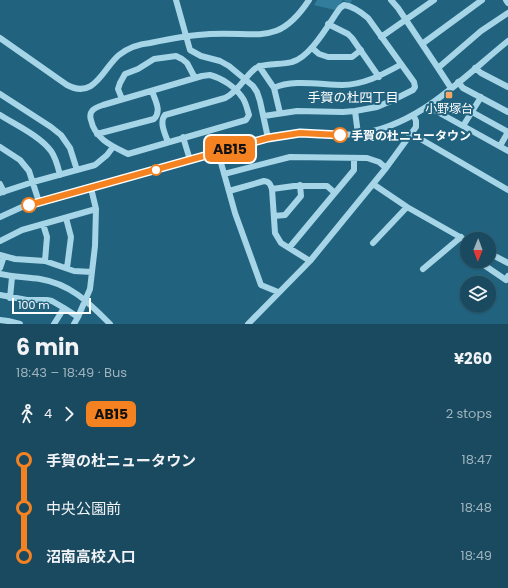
<!DOCTYPE html>
<html lang="en">
<head>
<meta charset="utf-8">
<style>
  :root { --surface:#194a5f; --page:#225165; --text:#f1f3f6; --muted:#9fb3bd; --line:#376274 }
  body { margin:0; font-family:Poppins,"Noto Sans JP",sans-serif; background:var(--page); color:var(--text); height:100vh; display:flex; flex-direction:column; font-size:15px; white-space:nowrap }
  * { box-sizing:border-box; margin:0 }
  p { font-size:13px; color:var(--muted) }
  .icon { flex:none; width:22px; height:22px; fill:none; stroke:currentColor; stroke-width:2; stroke-linecap:round; stroke-linejoin:round }
  .map { position:relative; height:324px; overflow:hidden }
  .drawer { display:flex; flex-direction:column; background:var(--surface); flex:1 }
  .drawer>* { flex:none }
  .badge { padding:0 8px; border-radius:6px; font-size:14px; line-height:26px }
  .needle { width:26px; rotate:181deg }
  .buttons { position:absolute; left:460px; top:232px; display:grid; gap:8px }
  .buttons a { display:grid; place-items:center; width:36px; height:36px; border-radius:50%; background:var(--surface); box-shadow:0 1px 3px #0004,0 0 0 1px var(--line); font-size:20px }
  .scale { position:absolute; left:12px; bottom:10px; width:79px; box-sizing:border-box; padding-left:4px; border:2px solid #fff; border-top:0; font-size:11px; line-height:14px; white-space:nowrap; color:#fff; -webkit-text-stroke:3px #21637f; paint-order:stroke }
  .map>.badge { position:absolute; translate:-50% -50%; box-shadow:0 0 0 2px #fff }
  .legs { display:flex; align-items:center; gap:6px; height:44px; padding:0 16px; font-size:13px }
  .legs p { margin-inline-start:auto }
  .summary { display:flex; align-items:center; justify-content:space-between; height:68px; padding:0 16px }
  h1 { font-size:22px; font-weight:700; line-height:30px }
  ul { padding:0 16px; list-style:none }
  li { display:flex; align-items:center; gap:14px; height:48px; font-size:15px }
  li i { display:grid; place-items:center; width:6px; height:100%; margin:0 5px; background:currentColor }
  li i::after { content:''; width:10px; height:10px; margin:-5px; border:3px solid; border-radius:50%; background:var(--surface) }
  li p { margin-inline-start:auto }
  li:first-child i { background:linear-gradient(#0000 50%,currentColor 0) }
  li:last-child i { background:linear-gradient(currentColor 50%,#0000 0) }
  .map>svg:first-child { display:block }
  .green { fill:#317d9b }
  .lines { fill:none; stroke-linecap:round; stroke-linejoin:round }
  .minor { stroke:#a6d5e7; stroke-width:6 }
  .line-1-casing { stroke:#fff; stroke-width:9 }
  .line-1 { stroke:#f58220; stroke-width:6 }
  .poi-dot { fill:#f4a667; stroke:#21637f; stroke-width:1.5 }
  .stop-1-dot { fill:#fff; stroke:#f58220; stroke-width:2 }
  .labels { text-anchor:middle; dominant-baseline:central; stroke-width:4; stroke-linejoin:round; paint-order:stroke }
  .poi-label { font-size:12px; fill:#fff; stroke:#21637f }
  .stop-label { font-size:12px; font-weight:bold; fill:#fff; stroke:#21637f; text-anchor:start }
  .neighbourhood-label { font-size:13px; fill:#fff; stroke:#21637f }
</style>
</head>
<body>
<div class="map">
<svg width="508" height="324" viewBox="0 0 508 324">
  <rect width="100%" height="100%" fill="#21637f"/>
  <path class="green" d="M317,0H352L350,4L343,0L335,10L314,5Z"/>
  <g class="lines">
    <path class="minor" d="M176,0L190,50L201,56L220,61L229,66L253,86L257,92L260,101L268,138
      M391,0L398,8L438,68L481,31L508,13
      M506,0L508,3
      M328,24L348,34L352,38L379,77
      M381,37L434,0
      M0,38L67,85C95,100 103,68 119,55C128,48 139,44 150,43C169,39 190,35 210,34C258,31 278,47 309,0
      M422,44L482,0
      M312,48L319,54L328,57H352L361,50
      M259,66L274,88L280,113
      M438,68L451,88
      M475,68L481,73L508,87
      M210,75C222,78 235,87 242,97C246,102 247,109 249,115L246,120L128,154C112,146 95,139 91,120C90,118 90,113 92,111C94,108 100,106 103,105L202,76Z
      M458,82L463,88L508,112
      M274,88C292,79 322,85 342,85C363,85 382,75 400,65
      M0,94L51,127L61,135L70,148L77,170
      M122,99L118,89L120,83L125,74L138,69L154,59L176,56L182,59L187,63L195,78
      M430,105L436,111L508,151
      M355,111L358,134
      M472,112L508,132
      M0,115C16,125 40,136 51,151C56,158 58,167 60,175
      M463,126L481,97
      M97,134L154,119C162,111 155,100 152,91
      M412,134L508,190
      M183,137L190,160
      M168,142C165,134 159,122 165,115L225,98C240,91 248,71 258,67C268,63 282,65 292,62C311,57 329,23 340,8L344,5C352,6 362,13 368,18L414,82L415,87L413,90L391,101L377,107L355,111L343,112L297,111L264,116
      M500,146L508,132
      M0,147L20,160L29,171L39,202
      M218,152L235,213L261,285L278,292
      M224,174L290,157L367,158L379,162L386,168
      M0,184L4,192
      M272,189L294,186H327L335,193
      M229,191L264,181C270,182 270,184 272,189L275,233L281,243L310,261
      M0,193L33,182L95,165L107,155L113,147
      M407,207L467,241
      M274,216L285,215L301,196L300,185
      M0,217L22,207L39,202L268,138C279,136 290,134 302,133C320,133 338,136 357,134C418,127 462,78 508,41
      M66,218L71,237L67,268
      M43,224L47,237L45,261
      M0,241L22,230L96,209
      M373,243L407,207L373,184
      M289,248L354,170V158
      M489,253L508,263
      M0,255L15,259L45,261L74,271L92,272
      M482,261L481,263L506,280L508,276
      M0,268L4,256
      M423,269L461,237
      M0,274C13,277 27,277 40,279C71,284 89,303 110,324
      M0,295L27,300H47L52,301L64,308
      M10,298L12,277
      M0,320L8,321L20,324
      M54,324L64,308L78,317L90,289L95,246L96,209L91,188
      M74,324L78,317
      M248,324L310,261L386,168L416,127V121L414,116"/>
  </g>
  <g class="lines">
    <defs>
      <path id="line-1" d="M29,205L268,138L300,133L340,135"/>
    </defs>
    <use href="#line-1" class="line-1-casing"/>
    <use href="#line-1" class="line-1"/>
  </g>
  <rect class="poi-dot" x="445" y="91" width="8" height="8" rx="2"/>
  <g class="stop-1-dot">
    <circle cx="340" cy="135" r="7"/>
    <circle cx="156" cy="170" r="5"/>
    <circle cx="29" cy="205" r="7"/>
  </g>
  <g class="labels">
    <g class="poi-label">
      <text x="449" y="108">小野塚台</text>
    </g>
    <g class="stop-label">
      <text x="351" y="135">手賀の杜ニュータウン</text>
    </g>
    <g class="neighbourhood-label">
      <text x="353" y="97">手賀の杜四丁目</text>
    </g>
  </g>
</svg>
<div class="buttons">
<a><svg class="needle" viewBox="-14 -14 28 28"><path d="M0-13l5 13h-10z" fill="#e53935"/><path d="M0 13l5-13h-10z" fill="#9fb3bd"/></svg></a>
<a><svg class="icon" aria-label="layers" viewBox="0 0 24 24"><path d="M12 4l9 5-9 5-9-5zM3 14l9 5 9-5"/></svg></a>
</div>
<div class="scale">100 m</div>
<b class="badge" style="left:230px;top:149px;background:#f58220;color:#111">AB15</b>
</div>
<section class="drawer">
<div class="summary"><div><h1>6 min</h1><p>18:43 – 18:49 · Bus</p></div><b>¥260</b></div>
<div class="legs"><svg class="icon" aria-label="walk" viewBox="0 0 24 24"><circle cx="13" cy="4" r="2"/><path d="M13 8l-2 6 4 7M11 14l-3 7M7 12l3-4h3l4 4"/></svg>4<svg class="icon" aria-label="forward" viewBox="0 0 24 24"><path d="M9 5l7 7-7 7"/></svg><b class="badge" style="background:#f58220;color:#111">AB15</b><p>2 stops</p></div>
<ul>
<li><i style="color:#f58220"></i><b>手賀の杜ニュータウン</b><p>18:47</p></li>
<li><i style="color:#f58220"></i><span>中央公園前</span><p>18:48</p></li>
<li><i style="color:#f58220"></i><b>沼南高校入口</b><p>18:49</p></li>
</ul>
</section>
</body>
</html>
